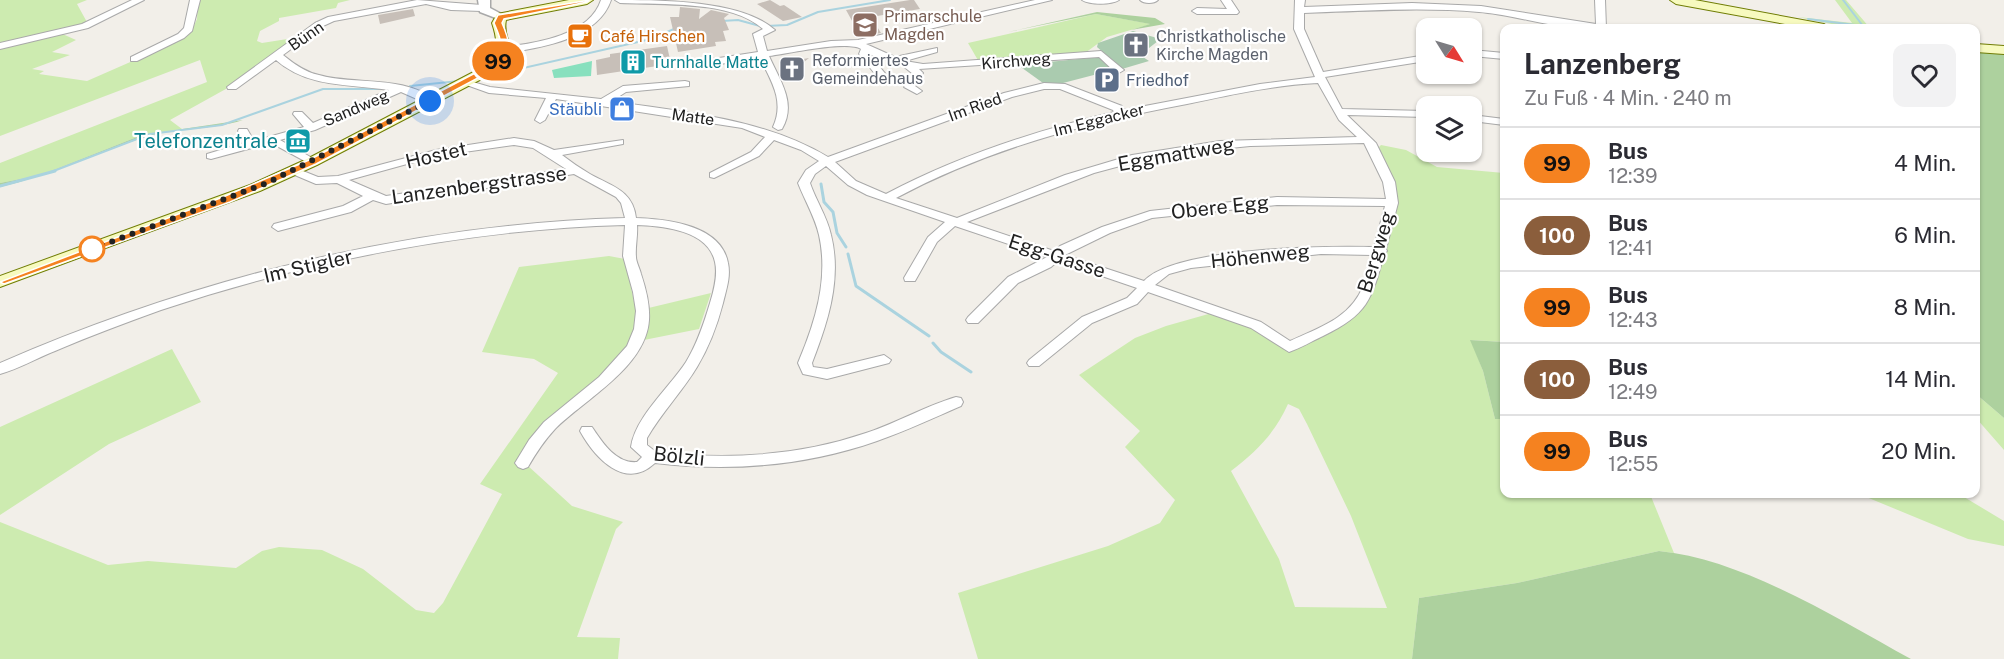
<!DOCTYPE html>
<html lang="de">
<head>
<meta charset="utf-8">
<style>
  :root { --surface:#fff; --page:#f2f2f3; --text:#2b2b33; --muted:#7c7c81; --line:#e1e1e2 }
  body { margin:0; font-family:"Public Sans",sans-serif; background:var(--page); color:var(--text); height:100vh; display:flex; flex-direction:column; font-size:22px; white-space:nowrap }
  * { box-sizing:border-box; margin:0 }
  p { font-size:20px; color:var(--muted) }
  .icon { flex:none; width:33px; height:33px; fill:none; stroke:currentColor; stroke-width:2; stroke-linecap:round; stroke-linejoin:round }
  .map { position:relative; flex:1; overflow:hidden }
  .drawer { position:absolute; left:1500px; top:24px; width:480px; height:474px; display:flex; flex-direction:column; background:var(--surface); border-radius:12px; box-shadow:0 2px 4px #0004 }
  .drawer>* { flex:none }
  .badge { padding:0 12px; border-radius:20px; font-size:21px; line-height:39px }
  .needle { width:39px; rotate:127deg }
  .buttons { position:absolute; left:1416px; top:18px; display:grid; gap:12px }
  .buttons a { display:grid; place-items:center; width:66px; height:66px; border-radius:12px; background:var(--surface); box-shadow:0 2px 4px #0004; font-size:30px }
  .you { position:absolute; width:30px; height:30px; margin:-15px; border:4px solid #fff; border-radius:50%; background:#1a73e8; box-shadow:0 0 0 9px #1a73e833 }
  .map>.badge { position:absolute; translate:-50% -50%; box-shadow:0 0 0 3px #fff }
  .round { display:grid; place-items:center; flex:none; width:63px; height:63px; border-radius:12px; background:var(--page) }
  .headline { display:flex; align-items:center; justify-content:space-between; height:102px; padding:0 24px }
  h1 { font-size:28px; font-weight:700; line-height:45px }
  ul { padding:0; list-style:none }
  li { display:flex; align-items:center; gap:18px; height:72px; padding:0 24px; border-top:2px solid var(--line) }
  li div { flex:1 }
  li b { display:block; font-size:22px }
  li em { font-style:normal }
  li .badge { min-width:66px; font-weight:700; text-align:center }
  .map>svg:first-child { display:block }
  .grass { fill:#cdebb0; fill-rule:evenodd }
  .forest { fill:#add19e }
  .cemetery { fill:#aacbaf }
  .pitch { fill:#88e0be }
  .lines { fill:none; stroke-linecap:round; stroke-linejoin:round }
  .stream-far1 { stroke:#aad3df; stroke-width:2 }
  .stream { stroke:#aad3df; stroke-width:3 }
  .building { fill:#c7bfb8 }
  .minor-casing { stroke:#a9a9a9; stroke-width:2 }
  .tertiary-casing { stroke:#a9a9a9; stroke-width:3 }
  .secondary-casing { stroke:#707d05; stroke-width:2 }
  .minor { fill:#fff; fill-rule:evenodd }
  .tertiary { fill:#fff; fill-rule:evenodd }
  .secondary { fill:#f7fabf; fill-rule:evenodd }
  .line { fill:#f58220; stroke:#fff; stroke-width:1.5 }
  .walk { stroke:#222; stroke-width:6; stroke-dasharray:0 10.8 }
  .stop-dot { fill:#fff; stroke:#f58220; stroke-width:3 }
  .labels { text-anchor:middle; dominant-baseline:central; stroke-width:4.5; stroke-linejoin:round; paint-order:stroke }
  .far-education-label { font-size:16px; fill:#785e54; stroke:#fff; text-anchor:start }
  .far-street-label { font-size:16px; fill:#222; stroke:#fff }
  .far-food-label { font-size:16px; fill:#c56008; stroke:#fff; text-anchor:start }
  .far-worship-label { font-size:16px; fill:#5b616d; stroke:#fff; text-anchor:start }
  .far-culture-label { font-size:16px; fill:#0d838f; stroke:#fff; text-anchor:start }
  .far-service-label { font-size:16px; fill:#4e5e75; stroke:#fff; text-anchor:start }
  .far-shop-label { font-size:16px; fill:#366cbe; stroke:#fff; text-anchor:end }
  .culture-label { font-size:20px; fill:#0d838f; stroke:#fff; text-anchor:end }
  .street-label { font-size:20px; fill:#222; stroke:#fff }
</style>
</head>
<body>
<div class="map">
<svg width="2004" height="659" viewBox="0 0 2004 659">
  <rect width="100%" height="100%" fill="#f2efe9"/>
  <path class="grass" d="M0,0H87L77,4L88,24L58,32L76,40L52,52L70,55L32,69L44,71L39,74L87,81L144,56L179,39L193,28L197,19L198,0H350L338,3L336,8L279,18V21L260,31L257,41L262,43L300,37L233,85L170,120L182,129L142,135L41,175L0,183V163L207,82L200,60L0,136Z
    M1835,0H1846L1870,28L1841,26L1798,17L1852,23Z
    M1096,14L1151,24L1107,37L1085,53L979,62L968,43Z
    M1381,145L1406,150L1437,167L1504,173V342L1471,340L1483,371L1495,419H1504V494H1650L1674,553L1659,551L1517,583L1419,598L1412,659H978L958,593L1108,546L1160,523L1175,500L1125,447L1140,431L1079,375L1135,338L1166,326L1212,313L1240,320L1283,348L1322,335L1372,289L1394,224L1396,196L1379,147ZM1288,404L1299,409L1307,424L1351,516L1387,608L1295,607L1279,559L1231,471C1257,451 1275,433 1288,404Z
    M609,256L625,259L636,311L711,293L699,329L629,343L599,379L549,421L527,465L572,506L623,522L616,529L577,637L620,638L618,659H0V522L108,565L148,561L236,568L262,551L279,547L322,550L363,569L416,610L434,613L443,603L502,494L480,484L558,373L534,359L482,352L519,267Z
    M172,349L201,402L109,444L0,515V427Z
    M1976,394L2004,418V450L1976,418Z
    M1859,494H1959L2004,521V546L1968,539Z"/>
  <path class="forest" d="M1097,12L1155,18L1165,24L1131,30L1150,24L1096,14L1008,32Z
    M1976,49L2004,52V418L1976,394Z
    M243,120C209,131 172,127 139,139C92,154 48,176 0,187V183L41,175L142,135Z
    M1470,340L1504,342V419H1495L1483,371Z
    M1659,551C1743,559 1838,619 1911,659H1412L1419,598L1517,583Z"/>
  <path class="cemetery" d="M1133,31L1157,38L1158,41L1140,55L1149,61L1122,69L1097,47L1098,43Z
    M1099,57L1113,70L1063,83H1043L1018,65Z"/>
  <path class="pitch" d="M592,61L591,76L554,78L552,70Z"/>
  <g class="lines">
    <path class="stream-far1" d="M1808,19L1863,26L1843,0
      M722,21L738,20L760,26
      M766,26L787,25L818,12L890,0
      M484,77L651,39L674,29
      M410,86L459,81
      M51,172L150,134L222,125L323,89H384"/>
    <path class="stream" d="M821,184L824,202L833,212L837,233L846,247
      M0,186L55,171
      M848,254L856,286L929,336
      M933,343L941,352L971,372"/>
  </g>
  <path class="building" d="M770,0L780,6L784,5L802,17L783,21L757,4Z
    M910,0H914L920,9L871,17L881,33L861,37L846,10Z
    M680,7L700,9L699,19L711,10L729,14L724,18L729,30L723,31L726,41L715,42L716,46L678,52L670,17H679Z
    M413,9L415,16L380,24L378,15Z
    M667,46L671,64L597,75L596,60L610,57V54Z
    M809,58L798,67L801,74L797,77L788,78L784,74L780,63Z"/>
  <g class="lines">
    <defs>
      <path id="minor" d="M132,0H144L88,28L0,49V43L82,24Z
        M190,0H200L192,31L184,38L137,61H131V57L178,34L184,28Z
        M417,0L482,5L487,8L482,11L451,10L426,4L334,21L321,27L283,55C294,64 305,72 319,75C353,85 408,75 435,101L434,103H426L401,92L315,130L280,140L316,160V164L312,165L275,145L274,142L211,159L207,158V154L244,143L238,131L239,129H247L254,141L304,127L293,114L294,112H302L313,123L389,90C350,84 308,88 276,60L236,89H228L227,87L315,23L328,17Z
        M601,0H611C598,39 541,48 505,53L500,50L505,47C537,43 590,35 601,0Z
        M615,0C661,0 742,0 775,30L763,36L767,51L831,41L858,40L1035,0H1052L866,44L895,57L937,48V52L905,61L923,64L1101,51L1124,70L1119,73L1115,72L1099,57L919,69L923,73L915,86L922,91L917,94L904,87L913,74L903,66L869,54L888,77L887,79H879L859,54L861,49C847,40 787,54 769,56C780,81 797,103 782,129L778,130L773,127C785,101 771,81 760,58L693,68L688,65L693,62L758,52L753,34L763,29C731,0 662,5 620,3Z
        M1082,0H1119C1111,5 1090,5 1082,0Z
        M1140,0H1158C1154,4 1144,4 1140,0Z
        M1221,0H1231L1239,12L1237,14H1197L1192,11L1197,8L1227,9Z
        M1295,0H1305L1304,7L1412,3L1481,6L1596,24L1595,0H1605L1606,28C1566,33 1519,15 1479,12C1420,7 1362,11 1304,13V29L1323,72L1426,55V61L1325,77L1342,109L1426,111V117L1347,115L1376,143L1395,182L1398,203L1386,249L1387,251L1384,254C1372,300 1367,315 1323,336C1312,341 1301,348 1289,352L1251,328L1148,292L1137,304L1092,323L1039,366H1029L1027,363L1029,360L1082,317L1127,298L1137,288L1058,261L1051,267L1018,283L978,323H968L966,320L968,317L1008,277L1047,257L955,226L937,242L915,281H905L904,278L928,237L945,222L867,195L848,185L826,166L815,174L810,183C816,201 827,216 831,235C842,279 828,322 812,363L813,367L827,369L884,355L891,360L889,363L827,379L803,374L798,363C815,323 829,279 819,235C815,217 805,201 798,183L806,170L819,161L801,150L774,140L759,156L714,178L710,177V173L751,152L765,137L742,128L556,99L545,120L540,123L535,120L546,98L489,93L461,83L466,80L490,87L601,99L623,86L685,81L689,82V86L626,92L612,101C687,113 762,118 828,157L1004,93L1044,83L1065,84L1122,106L1124,110L1260,84L1315,77L1294,29ZM1318,83L1339,120L1357,137L1220,141L1132,155L1065,175L957,218L896,198C988,149 1085,123 1187,104C1230,95 1274,85 1318,83ZM1044,89H1060L1113,110L1114,112C1034,131 958,156 886,194L856,181L835,162L1012,97ZM1364,143L1383,182L1386,199L1277,197L1150,211L1102,227L1060,246L1054,251L967,222L1094,173L1161,155L1250,146ZM1277,205L1385,206L1374,247C1325,246 1176,247 1144,281L1065,255L1110,233L1152,218ZM1321,254L1372,255C1369,265 1367,276 1363,286C1351,318 1318,328 1290,341L1261,322L1155,285L1169,274L1191,268Z
        M1472,50L1504,53V59L1472,56Z
        M1472,115L1504,119V125L1472,121Z
        M514,138L534,141L554,150L623,140V144L562,155C571,162 580,168 590,174C611,186 633,190 636,218C667,219 721,225 728,263C731,277 726,290 723,303C717,326 709,347 697,367C682,392 662,412 647,438V445L656,452C725,460 799,456 866,433C897,423 925,406 956,397L961,398L963,402L961,406C933,418 906,431 877,441C806,466 730,472 655,463C625,491 595,458 580,431L582,427H592C602,442 616,464 637,462L642,457L631,447C635,417 670,387 686,362C697,344 704,323 710,303C714,290 718,275 715,262C708,230 663,226 637,225C638,235 635,247 636,257C636,262 640,269 641,274C646,289 650,305 649,320C646,367 585,399 555,429C544,441 536,453 528,467L523,469L518,467L515,463L529,440L544,422L599,377L627,346L634,329L636,311L633,292L623,256L625,225C472,229 306,261 161,310C125,323 90,336 55,351C37,358 19,369 0,374V363C196,278 410,224 625,218L621,203L616,197L574,174L386,204L373,200L351,212L278,231L272,227L274,224L343,206L363,196L337,183L316,184L290,173V169H298L318,177L338,176L436,150ZM514,145L533,148L566,169L386,196L349,180L436,156Z"/>
      <path id="tertiary" d="M478,0H490V8L507,17L501,20L480,12Z"/>
      <path id="secondary" d="M569,0H593L587,4L506,20C501,43 523,44 495,72L317,165L260,191L0,287V276L250,185L307,159L485,66C499,52 498,41 492,23L497,14Z
        M1670,0H1695L1824,24L1830,28H1807L1676,4Z
        M1976,44L2004,46V54L1976,52Z"/>
    </defs>
    <use href="#minor" class="minor-casing"/>
    <use href="#tertiary" class="tertiary-casing"/>
    <use href="#secondary" class="secondary-casing"/>
    <use href="#minor" class="minor"/>
    <use href="#tertiary" class="tertiary"/>
    <use href="#secondary" class="secondary"/>
  </g>
  <path class="line" d="M587,2L504,19L502,23C513,48 510,49 493,70L316,164L230,202L4,284L0,282L223,197L309,160L487,67C503,47 504,46 494,23L498,15L590,0Z"/>
  <g class="lines">
    <path class="walk" d="M92,249L267,183L430,101"/>
  </g>
  <defs>
    <symbol id="school-square" viewBox="-11 -11 22 22"><rect x="-9" y="-9" width="18" height="18" rx="4" fill="#8d6e63" stroke="#fff"/><path d="M0-5L7-2L0 1L-7-2ZM-4 1L0 2.5L4 1V4Q0 6-4 4Z" fill="#fff"/></symbol>
    <symbol id="cafe-square" viewBox="-11 -11 22 22"><rect x="-9" y="-9" width="18" height="18" rx="4" fill="#e8710a" stroke="#fff"/><path d="M-5.5-4.5H6V0H3Q3 3.5 0 3.5H-2.5Q-5.5 3.5-5.5 0ZM3-3.2v2h1.7v-2ZM-6 4.5H4V6H-6Z" fill="#fff"/></symbol>
    <symbol id="church-square" viewBox="-11 -11 22 22"><rect x="-9" y="-9" width="18" height="18" rx="4" fill="#6b7280" stroke="#fff"/><path d="M-1.2-6h2.4v3.5h3.3v2.4h-3.3V6h-2.4V-.1h-3.3v-2.4h3.3Z" fill="#fff"/></symbol>
    <symbol id="building-square" viewBox="-11 -11 22 22"><rect x="-9" y="-9" width="18" height="18" rx="4" fill="#0f9aa8" stroke="#fff"/><path d="M-4-6H4V6H1V3H-1V6H-4ZM-2.5-4.3h1.7v1.8h-1.7ZM.8-4.3h1.7v1.8H.8ZM-2.5-1h1.7V.8h-1.7ZM.8-1h1.7V.8H.8Z" fill="#fff"/></symbol>
    <symbol id="parking-square" viewBox="-11 -11 22 22"><rect x="-9" y="-9" width="18" height="18" rx="4" fill="#5c6f8a" stroke="#fff"/><path d="M-3.5-5.5H1a3.5 3.5 0 0 1 0 7H-1V5.5H-3.5ZM-1-3.4V-.6H.8a1.4 1.4 0 0 0 0-2.8Z" fill="#fff"/></symbol>
    <symbol id="shop-square" viewBox="-11 -11 22 22"><rect x="-9" y="-9" width="18" height="18" rx="4" fill="#3f7fe0" stroke="#fff"/><path d="M-5-2.5h2.3a2.7 3.5 0 0 1 5.4 0H5L5.5 6h-11ZM-1.5-2.5h3a1.5 2.3 0 0 0-3 0Z" fill="#fff"/></symbol>
    <symbol id="museum-square" viewBox="-11 -11 22 22"><rect x="-9" y="-9" width="18" height="18" rx="4" fill="#0f9aa8" stroke="#fff"/><path d="M0-6L6-3V-2H-6V-3ZM-5-1h2V3h-2ZM-1-1h2V3h-2ZM3-1h2V3H3ZM-6 4H6V6H-6Z" fill="#fff"/></symbol>
  </defs>
  <g fill-rule="evenodd">
    <use href="#school-square" x="850" y="10" width="30" height="30"/>
    <use href="#cafe-square" x="565" y="21" width="30" height="30"/>
    <use href="#church-square" x="1121" y="30" width="30" height="30"/>
    <use href="#building-square" x="618" y="47" width="30" height="30"/>
    <use href="#church-square" x="777" y="54" width="30" height="30"/>
    <use href="#parking-square" x="1092" y="65" width="30" height="30"/>
    <use href="#shop-square" x="607" y="94" width="30" height="30"/>
    <use href="#museum-square" x="283" y="126" width="30" height="30"/>
  </g>
  <circle class="stop-dot" cx="92" cy="249" r="12"/>
  <g class="labels">
    <g class="far-education-label">
      <text x="884" y="16">Primarschule<tspan x="884" dy="18">Magden</tspan></text>
    </g>
    <g class="far-street-label">
      <text transform="translate(306 36) rotate(-35)">Bünn</text>
      <text transform="translate(1016 61) rotate(-5)">Kirchweg</text>
      <text transform="translate(975 107) rotate(-20)">Im Ried</text>
      <text transform="translate(356 108) rotate(-23)">Sandweg</text>
      <text transform="translate(693 117) rotate(8)">Matte</text>
      <text transform="translate(1099 120) rotate(-14)">Im Eggacker</text>
    </g>
    <g class="far-food-label">
      <text x="600" y="36">Café Hirschen</text>
    </g>
    <g class="far-worship-label">
      <text x="1156" y="36">Christkatholische<tspan x="1156" dy="18">Kirche Magden</tspan></text>
      <text x="812" y="60">Reformiertes<tspan x="812" dy="18">Gemeindehaus</tspan></text>
    </g>
    <g class="far-culture-label">
      <text x="652" y="62">Turnhalle Matte</text>
    </g>
    <g class="far-service-label">
      <text x="1126" y="80">Friedhof</text>
    </g>
    <g class="far-shop-label">
      <text x="602" y="109">Stäubli</text>
    </g>
    <g class="culture-label">
      <text x="278" y="141">Telefonzentrale</text>
    </g>
    <g class="street-label">
      <text transform="translate(1176 154) rotate(-10)">Eggmattweg</text>
      <text transform="translate(436 155) rotate(-13)">Hostet</text>
      <text transform="translate(479 185) rotate(-8)">Lanzenbergstrasse</text>
      <text transform="translate(1220 207) rotate(-6)">Obere Egg</text>
      <text transform="translate(1376 252) rotate(-73)">Bergweg</text>
      <text transform="translate(1057 256) rotate(18)">Egg-Gasse</text>
      <text transform="translate(1260 256) rotate(-6)">Höhenweg</text>
      <text transform="translate(308 266) rotate(-13)">Im Stigler</text>
      <text transform="translate(679 456) rotate(6)">Bölzli</text>
    </g>
  </g>
</svg>
<div class="buttons">
<a><svg class="needle" viewBox="-14 -14 28 28"><path d="M0-13l5 13h-10z" fill="#e53935"/><path d="M0 13l5-13h-10z" fill="#7c7c81"/></svg></a>
<a><svg class="icon" aria-label="layers" viewBox="0 0 24 24"><path d="M12 4l9 5-9 5-9-5zM3 14l9 5 9-5"/></svg></a>
</div>
<div class="you" style="left:430px;top:101px"></div>
<b class="badge" style="left:498px;top:61px;background:#f58220;color:#111">99</b>
<section class="drawer">
<div class="headline"><div><h1>Lanzenberg</h1><p>Zu Fuß · 4 Min. · 240 m</p></div><a class="round"><svg class="icon" aria-label="heart" viewBox="0 0 24 24"><path d="M12 20l-8-8c-3-5 5-10 8-4 3-6 11-1 8 4z"/></svg></a></div>
<ul>
<li><span class="badge" style="background:#f58220;color:#111">99</span><div><b>Bus</b><p>12:39</p></div><em>4 Min.</em></li>
<li><span class="badge" style="background:#8b5e3c;color:#fff">100</span><div><b>Bus</b><p>12:41</p></div><em>6 Min.</em></li>
<li><span class="badge" style="background:#f58220;color:#111">99</span><div><b>Bus</b><p>12:43</p></div><em>8 Min.</em></li>
<li><span class="badge" style="background:#8b5e3c;color:#fff">100</span><div><b>Bus</b><p>12:49</p></div><em>14 Min.</em></li>
<li><span class="badge" style="background:#f58220;color:#111">99</span><div><b>Bus</b><p>12:55</p></div><em>20 Min.</em></li>
</ul>
</section>
</div>
</body>
</html>
